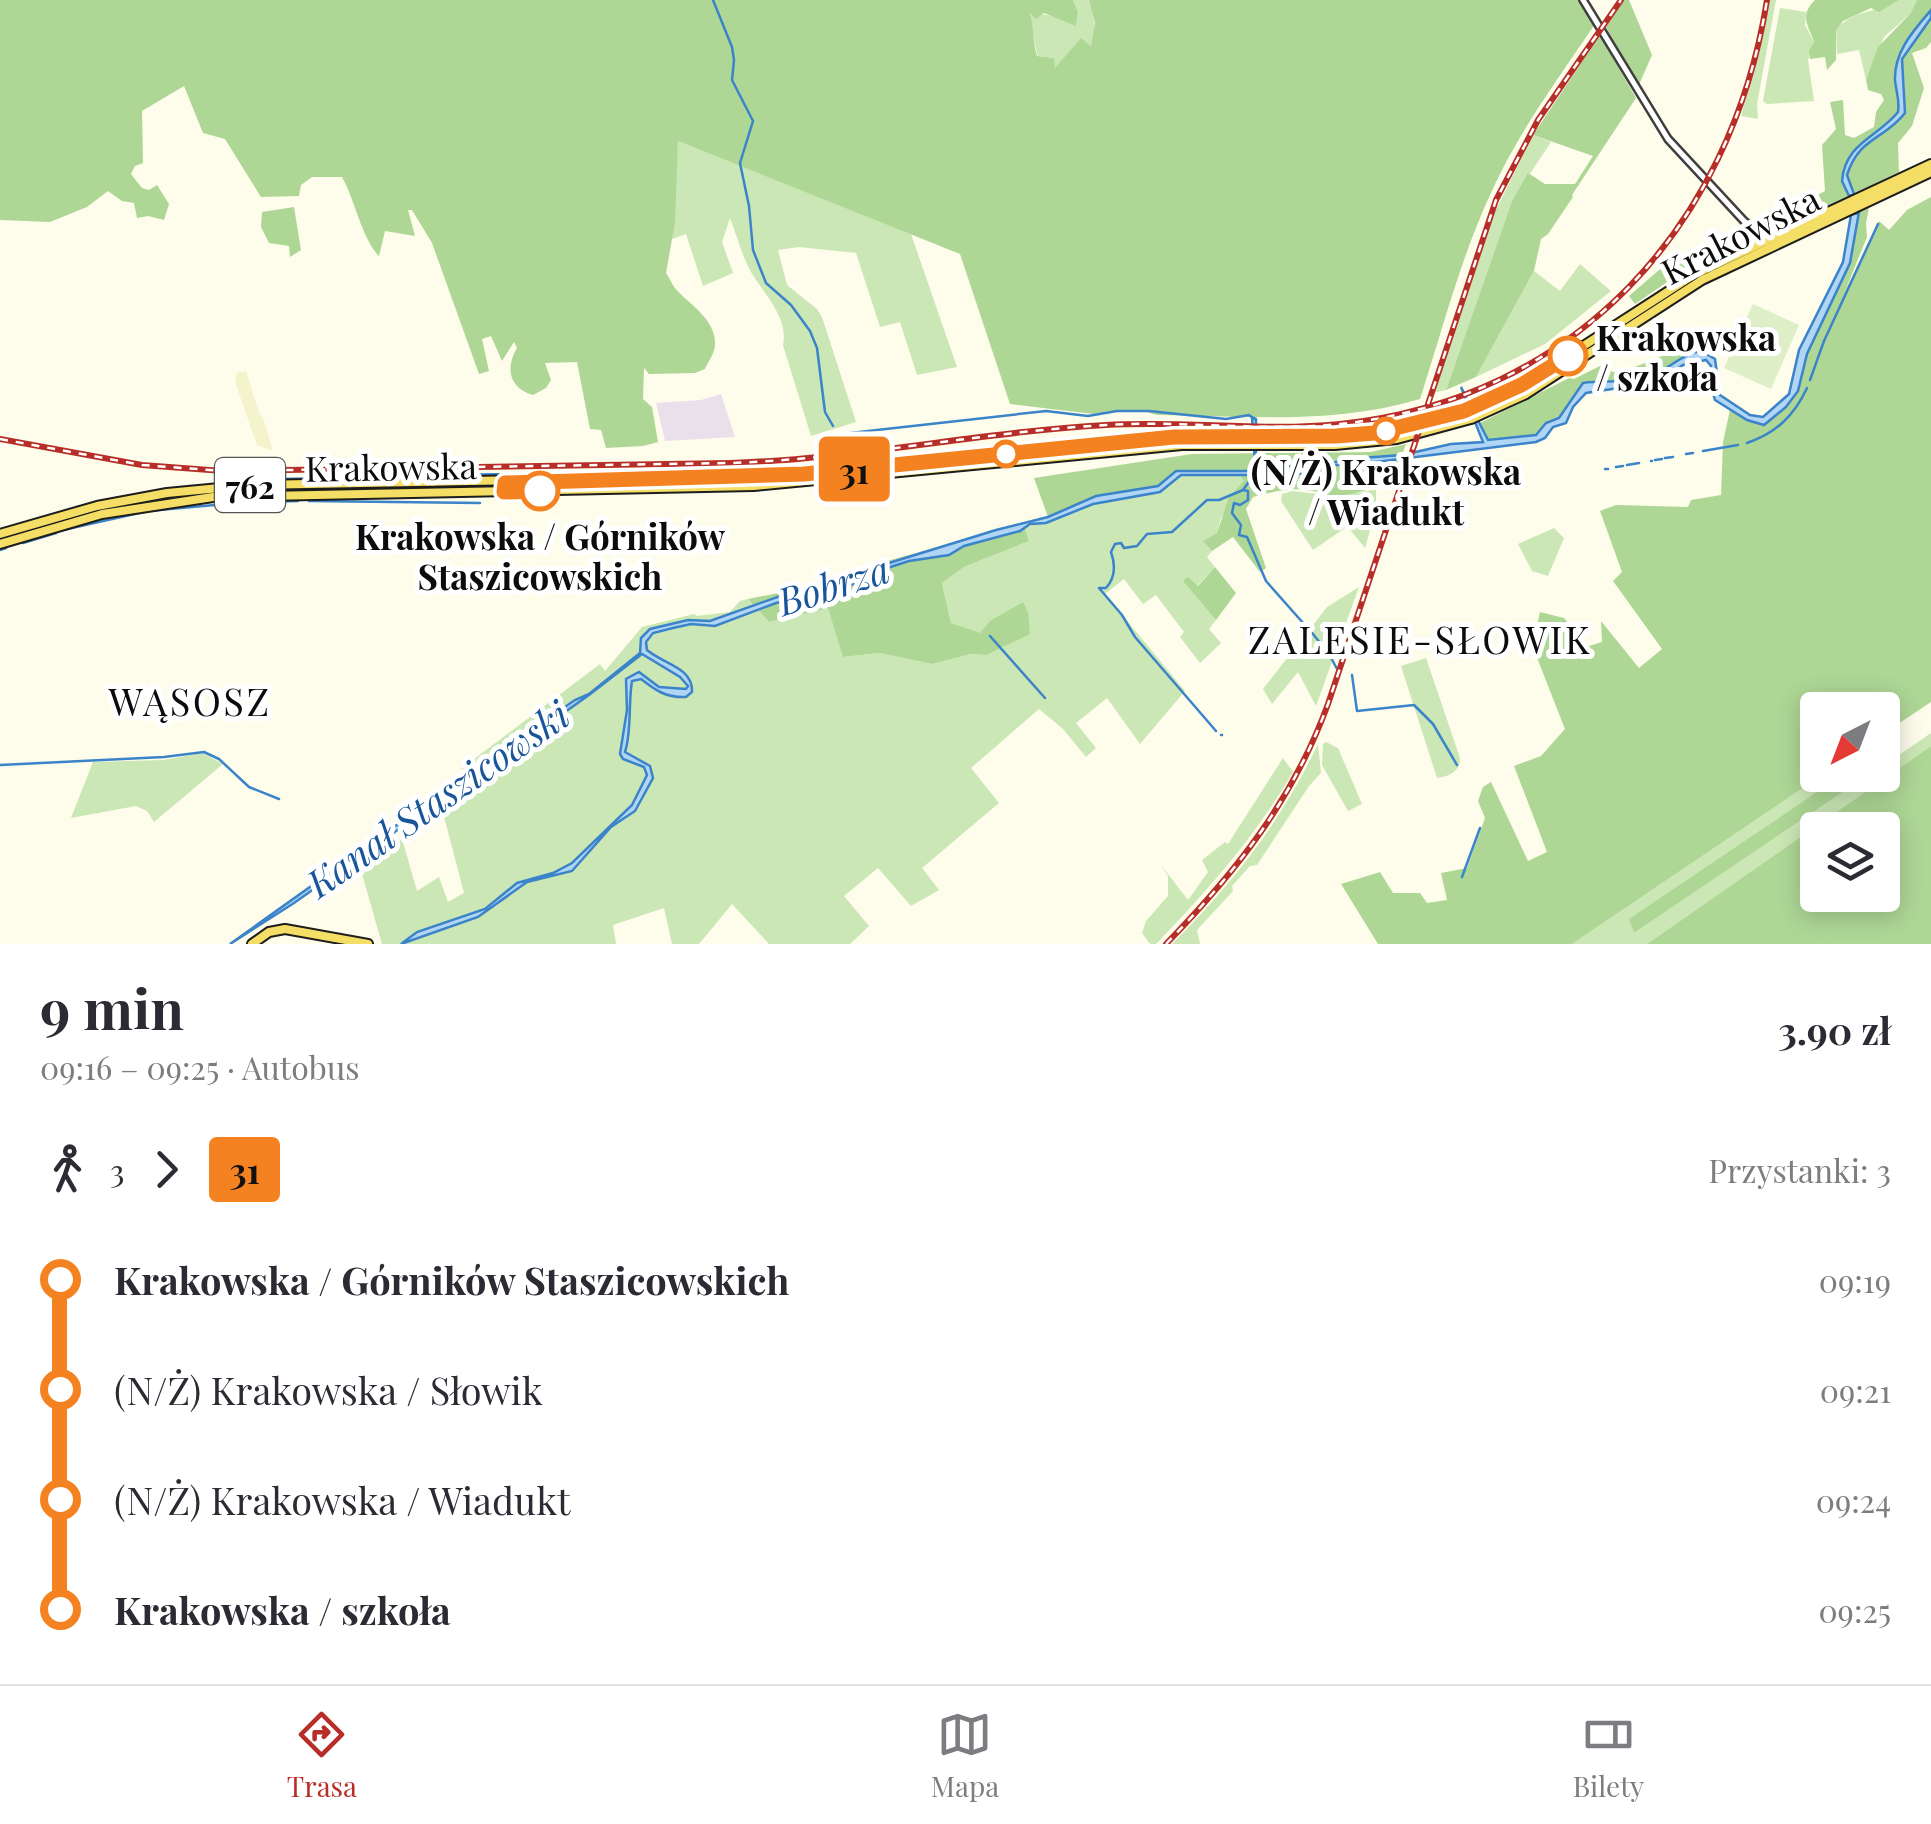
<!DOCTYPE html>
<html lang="pl">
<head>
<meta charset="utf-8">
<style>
  :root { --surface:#fff; --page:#f2f2f3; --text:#2b2b33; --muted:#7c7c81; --line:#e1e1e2; --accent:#b72e28 }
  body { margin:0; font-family:"Playfair Display",serif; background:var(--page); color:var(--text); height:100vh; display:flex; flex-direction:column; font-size:38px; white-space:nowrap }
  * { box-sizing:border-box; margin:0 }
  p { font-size:32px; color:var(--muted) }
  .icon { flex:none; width:55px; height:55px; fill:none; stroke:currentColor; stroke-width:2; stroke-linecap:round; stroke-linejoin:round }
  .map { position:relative; height:944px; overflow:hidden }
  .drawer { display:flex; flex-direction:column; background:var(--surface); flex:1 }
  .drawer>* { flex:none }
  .badge { padding:0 20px; border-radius:8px; font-size:35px; line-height:65px }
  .needle { width:65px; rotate:222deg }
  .tools { position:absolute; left:1800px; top:692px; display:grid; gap:20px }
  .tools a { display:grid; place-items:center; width:100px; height:100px; border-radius:10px; background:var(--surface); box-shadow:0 5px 25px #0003; font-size:50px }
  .map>.badge { position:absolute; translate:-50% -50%; box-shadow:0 0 0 5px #fff }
  .legs { display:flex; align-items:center; gap:15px; height:110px; padding:0 40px; font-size:32px }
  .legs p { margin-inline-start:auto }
  .headline { display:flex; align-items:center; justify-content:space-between; height:170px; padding:0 40px }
  h1 { font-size:55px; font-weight:700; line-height:75px }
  ul { padding:0 40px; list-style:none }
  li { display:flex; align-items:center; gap:35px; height:110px; font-size:38px }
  li i { display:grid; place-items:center; width:15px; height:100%; margin:0 12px; background:currentColor }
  li i::after { content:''; width:25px; height:25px; margin:-12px; border:8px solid; border-radius:50%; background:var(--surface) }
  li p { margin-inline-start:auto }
  li:first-child i { background:linear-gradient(#0000 50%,currentColor 0) }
  li:last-child i { background:linear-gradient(currentColor 50%,#0000 0) }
  .dock { display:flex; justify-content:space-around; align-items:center; height:140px; border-top:2px solid var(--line); background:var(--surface); font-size:28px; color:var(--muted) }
  .dock a { display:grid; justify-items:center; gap:5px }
  .dock .active { color:var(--accent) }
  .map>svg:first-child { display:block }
  .industrial { fill:#eae0eb }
  .farmland { fill:#f3f3cc }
  .green { fill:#cbe7b6 }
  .forest { fill:#aed796; fill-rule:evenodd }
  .pitch { fill:#deefc8 }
  .water { fill:#b1d5f4; stroke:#3b84c9; stroke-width:2.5 }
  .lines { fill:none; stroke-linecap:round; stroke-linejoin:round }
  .stream { stroke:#3b84c9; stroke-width:2.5 }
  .minor-casing { stroke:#3f3f3f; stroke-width:10 }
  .major-casing { stroke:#1d1d1d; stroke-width:12 }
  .minor { stroke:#fff; stroke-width:5 }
  .major { stroke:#f4de65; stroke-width:8 }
  .rail-casing { stroke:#b72e28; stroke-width:6 }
  .rail { stroke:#fff; stroke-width:2.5; stroke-dasharray:8; stroke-linecap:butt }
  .line-1-casing { stroke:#fff; stroke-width:22 }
  .line-1 { stroke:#f58220; stroke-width:15 }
  .stop-1-dot { fill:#fff; stroke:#f58220; stroke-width:5 }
  .labels { text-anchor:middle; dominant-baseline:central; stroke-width:10; stroke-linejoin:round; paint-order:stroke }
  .shield { fill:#fff; stroke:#555; stroke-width:2.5 }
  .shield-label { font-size:32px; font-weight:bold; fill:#0c0c0c }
  .street-label { font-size:35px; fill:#0c0c0c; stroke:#fff }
  .stop-label { font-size:35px; font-weight:bold; fill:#0c0c0c; stroke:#fff }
  .water-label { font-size:38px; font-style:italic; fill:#195699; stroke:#fff }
  .neighbourhood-label { font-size:38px; letter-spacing:2.5px; fill:#0c0c0c; stroke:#fff }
</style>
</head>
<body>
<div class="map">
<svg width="1931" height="944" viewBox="0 0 1931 944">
  <rect width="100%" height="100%" fill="#fefceb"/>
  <path class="industrial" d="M721,394L735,437L665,441L656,403L701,400Z"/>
  <path class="farmland" d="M246,371L259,413L263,417L273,451L257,445L235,382L237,373Z"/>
  <path class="green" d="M1073,0H1089C1094,17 1098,30 1090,47L1081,39L1056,68L1053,67L1054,58L1038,56C1032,41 1035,26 1028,12L1059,17L1076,26L1078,12Z
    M1769,0H1776L1757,104L1758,119L1741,116L1761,45Z
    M1899,0H1917L1910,14L1884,37L1866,80L1859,50L1837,54L1836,29C1856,8 1880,13 1899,0Z
    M1780,8L1806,12L1805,25L1814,42L1808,60L1814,101L1767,104L1763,101Z
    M1533,135L1551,142L1512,201L1446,390L1433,393L1492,218Z
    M678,141L911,234L957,367L917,375L900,322L880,327L856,253L799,247L778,250L787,285L817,309L822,317L856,422L811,436L783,345C789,318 764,294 751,272C742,256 737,236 730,218L722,242L733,273L703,286L686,234L672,239Z
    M1580,264L1611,291L1545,344L1476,377L1534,271L1560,291Z
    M1713,270C1630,315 1558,386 1467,417C1364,452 1279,437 1175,443C1051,450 928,467 805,478V476L1177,440L1334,439L1403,431L1497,400L1708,271Z
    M1181,475L1240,476L1245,481L1221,518L1217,533L1204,541L1212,551L1207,557L1215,567L1197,586L1184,581L1216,620L1209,629L1221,643L1200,663L1180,637L1184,632L1156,595L1143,604L1124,579L1105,594L1185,691L1140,744L1107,698L1076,723L1096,748L1086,757L1063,729L1039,709L971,768L999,803L922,868L939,890L911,906L878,868L844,896L869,926L850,944H769L732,904L699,944H672L664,908L613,925L616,944H382L360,867L402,839L417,891L439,877L448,902L464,893L442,809L468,790L461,769L600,664L605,671L642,627L694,614L697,616L730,612L740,601L748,599L769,622L828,607L844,657L880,653L932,664L971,654L986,655L981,634L951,623L942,583L964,567L1029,541L1024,528L1098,502L1160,492Z
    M452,486L499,488C386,491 258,484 148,503C98,511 49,526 0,541V537L95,509L197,493Z
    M1376,487V509L1365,548L1325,499L1372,490Z
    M1292,491L1317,494L1345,528L1313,550L1281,501L1282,494Z
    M1554,528L1564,538L1548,576L1532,571L1518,544Z
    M1359,587L1316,706L1298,672L1272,704L1263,689L1327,607Z
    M1426,658L1460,758C1461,771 1448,777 1437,778L1401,666Z
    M1931,733V746L1647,944H1572L1822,775H1842L1630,919L1634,933L1868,775H1882L1883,766Z
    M1326,742L1338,748L1362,804L1348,811L1322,765L1323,744Z
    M1318,744L1321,773L1309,786L1257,865L1250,866L1232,886L1233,891L1197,930L1200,944H1172C1233,883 1281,822 1318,744Z
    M203,753L223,764L154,822L147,811L136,806L71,818L93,762L163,760Z
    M1283,758L1293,772C1255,837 1208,890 1156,944H1150L1142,933L1146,921L1168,896V876L1161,865L1188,900L1208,872L1202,860L1225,842L1228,844Z"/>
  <path class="forest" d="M0,0H1073L1078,12L1076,26L1044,13L1036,19L1029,12C1035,26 1032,41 1037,56L1054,58L1055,68L1081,38L1091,46L1095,23L1089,0H1578L1595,24C1558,79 1517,134 1490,195C1460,260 1442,331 1420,399C1333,425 1246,416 1157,415L1139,410L1093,414L1010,404L960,254L678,141L675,222L666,273C669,277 671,282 674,287C688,304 717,319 715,346C714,354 708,362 705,369L695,373L649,374L644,368L643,399L652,407L658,442L643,446L606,448L601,430L590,429L577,362L545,363L551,380L546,388L533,395C509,388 505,368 517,348L514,342L502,361L491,336L482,339L489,371L479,374L432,243L412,210H408L415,236L385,231L379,256C362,239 355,200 342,177H312L301,185L299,196L261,197L225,139L203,133L184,86L142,111L143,163L135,166L131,174L142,188L149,190L157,185L169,204L164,220L148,216L137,218L134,203L122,201L108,191L87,207L50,222L0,220Z
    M1624,0H1629L1652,55L1638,87L1606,27Z
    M1815,0H1899L1879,12L1871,8L1843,21L1836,30V60L1827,70L1825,57L1810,59L1809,50L1814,42C1808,24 1799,16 1815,0Z
    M1917,0H1931V42L1926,48L1912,53L1924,88L1912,126L1898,143L1899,172L1854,194C1828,148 1893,140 1904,106C1907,99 1903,68 1902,59L1928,21L1923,22L1901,49L1896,62L1898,112C1878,137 1845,145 1842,181L1849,196L1810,214L1808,210L1803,212L1801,204L1825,191L1822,145L1836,129L1830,102L1843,100L1845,135L1854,138L1874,127L1876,112L1884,100L1881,94L1868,90L1866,80L1878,47L1910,14Z
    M1600,35L1636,98L1572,195L1573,197L1548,234L1541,239L1534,271L1476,377L1446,390L1512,201L1528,173L1545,184H1575L1593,156L1533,135Z
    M1931,197V702L1883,734L1882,710H1818V775H1822L1572,944H1378L1341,884L1380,872L1393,893H1420L1427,903L1447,900L1441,873L1467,868L1485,818L1478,801L1483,787L1491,782L1528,861L1547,852L1514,766L1541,756L1565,729L1532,645L1540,612L1564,618L1589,646L1602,642L1601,621L1639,668L1662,649L1613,581L1622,572L1600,511L1616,505L1688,507L1691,500L1721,495L1723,442L1731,405L1759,421C1771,417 1782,410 1789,399C1796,389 1796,373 1801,362C1823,310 1854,269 1859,212L1869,208L1866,223L1867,237L1845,291L1879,221L1889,230L1907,210Z
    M294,207L301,250L290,257L289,246L269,243L261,227L262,212Z
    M1691,249L1695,259L1692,265L1635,304L1629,296L1659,270Z
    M1689,345L1692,352L1659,372L1636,381L1583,383L1559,418L1549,421L1536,435L1489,440L1480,423L1569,378L1574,379L1602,365L1613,372L1625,371Z
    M1406,444L1402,455C1384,457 1364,457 1346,460C1330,462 1315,468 1299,468C1284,469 1274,464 1261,471L1178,470L1158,486L1096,496L1048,517L1034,478L1192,454L1371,452Z
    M1401,460C1390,490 1353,494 1325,499L1318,492C1295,486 1275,491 1253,497L1246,509L1266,568L1260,572L1233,537L1212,551L1203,541L1217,533L1229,497L1244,481L1240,476L1294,475L1350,462Z
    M1023,523L1029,541L964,567L942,583L951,623L980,633L990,621L1023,602L1028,612L1030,634L986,655L971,654L932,664L880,653L843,657L828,608L769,622L748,599L829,583L837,575Z
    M1215,567L1236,593L1216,620L1183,581L1188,577L1198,586Z
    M1931,746V944H1647ZM1818,830H1882V895H1818Z
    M1842,775H1868L1634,933L1629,919Z"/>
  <path class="pitch" d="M1753,304L1799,325L1771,389L1724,368Z"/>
  <path class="water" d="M1931,10V18L1902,59L1905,113C1884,140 1859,137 1847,175L1854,194L1849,196L1842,181C1845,143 1877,138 1898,112C1900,100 1896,92 1895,80C1894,52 1913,31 1931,10Z
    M1859,212L1850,263L1807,354L1798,391L1786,407L1764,425L1747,420L1715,400L1710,384L1711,366L1706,360L1683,365L1658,382L1586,393L1573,407L1566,423L1553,427L1545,438L1536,442L1376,462H1350L1294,475H1181L1160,492L1093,504L1046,523L1030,524L1020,531L964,546L949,555L909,561L875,572L842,590L776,603L715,626L691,624L673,628L653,633L646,642L647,650C663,664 693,667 692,692L686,697C666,698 655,690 641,679L632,681C628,705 632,730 625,752L650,766L653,778L635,811L611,827L572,871L527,882L478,917L401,944L417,932L485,909L517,883L553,873L572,863L632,805L647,775L644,767L623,759L620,754L627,710L626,679L639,672L659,687L686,689L688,686L680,677L642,654L589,695L294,903L230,944L509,745L575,700L589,694L640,653L641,638L650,629L688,620L710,621L783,595L841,585L873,568L996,530L1048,517L1096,496L1158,486L1176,471H1250L1255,464L1252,417L1256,419V456L1261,467L1320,466L1348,459L1402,455L1451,444L1483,442L1461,387L1488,440L1536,435L1546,423L1559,418L1583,383C1605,380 1627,384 1649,377C1668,370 1681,354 1701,351L1715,359L1720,395L1750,415L1763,417L1789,394L1799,350L1843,262L1851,215Z"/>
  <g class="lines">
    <path class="stream" d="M713,0L732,47L734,60L732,80L753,121L740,163L749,206L753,250L766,283L791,305L810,331L817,348L825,412L833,426
      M1810,380L1824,341L1878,224
      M841,434L1046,411L1088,416L1117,411H1149L1226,419L1249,415L1254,419
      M1747,443C1776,433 1794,416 1807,388
      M1703,451L1738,445
      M1686,454L1693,453
      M1665,458L1673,457
      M1655,460L1662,459
      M1651,461H1652
      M1627,465L1639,463
      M805,466L1179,429L1349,428L1415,417L1468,403
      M1616,467L1623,466
      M760,469L801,466
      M1605,469H1608
      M454,475L747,470
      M1253,476L1243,490L1248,491V500L1240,505L1234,503L1232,513L1241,525L1239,535L1247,537L1266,581L1304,624
      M231,480L446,476
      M309,501L480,503
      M260,502L298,501
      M526,503L548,498
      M63,530L148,511L248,502
      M23,543L56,533
      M0,550L6,548
      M1309,629L1329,654L1337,669
      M990,636L1045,698
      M1352,675L1357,711L1414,705L1433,724L1457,765
      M1216,731L1135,637L1122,615L1099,588H1106C1115,578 1116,566 1111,552L1115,544L1121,543L1124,548L1137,546L1147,534L1172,532L1207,500H1219L1243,490
      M1221,735H1222
      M0,765L164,757L204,752L219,759L249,787L279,799
      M1462,877L1480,828"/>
    <defs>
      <path id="minor" d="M1583,0L1668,139L1744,221L1756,230L1763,242
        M1746,224L1758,244"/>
      <path id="major" d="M0,534L97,506L167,493L251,485L754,476L1174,437L1335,436L1411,426L1464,411L1523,385L1695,274L1931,164
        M0,544L102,514L213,497L754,486L1182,445H1335L1397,439L1471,419L1526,394L1702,280L1931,172
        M252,944L269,932L285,929L368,944"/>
    </defs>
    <use href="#minor" class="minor-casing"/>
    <use href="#major" class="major-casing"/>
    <use href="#minor" class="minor"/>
    <use href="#major" class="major"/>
    <defs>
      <path id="rail" d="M0,439L142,465L223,471L730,463C856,459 980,432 1106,425C1184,420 1262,432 1340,424C1575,399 1731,227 1767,0
        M1166,944C1236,872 1293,800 1328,704L1496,200L1538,120L1621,0"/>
    </defs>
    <use href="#rail" class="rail-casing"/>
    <use href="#rail" class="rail"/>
  </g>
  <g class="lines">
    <defs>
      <path id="line-1" d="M540,491L504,492L505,483L804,474L1174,437L1336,436L1375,433L1464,411L1523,384L1568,356"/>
    </defs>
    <use href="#line-1" class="line-1-casing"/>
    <use href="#line-1" class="line-1"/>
  </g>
  <g class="stop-1-dot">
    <circle cx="1568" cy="356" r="18"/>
    <circle cx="1386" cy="431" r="12"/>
    <circle cx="1006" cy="454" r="12"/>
    <circle cx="540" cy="491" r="18"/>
  </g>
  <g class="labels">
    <rect class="shield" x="215" y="458" width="70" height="54" rx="8"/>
    <g class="shield-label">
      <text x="250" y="485">762</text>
    </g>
    <g class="street-label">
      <text transform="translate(1740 234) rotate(-27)">Krakowska</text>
      <text transform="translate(391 466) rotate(-1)">Krakowska</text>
    </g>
    <g class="stop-label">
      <text x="1596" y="336" text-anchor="start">Krakowska<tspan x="1596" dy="40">/ szkoła</tspan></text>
      <text x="1386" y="470">(N/Ż) Krakowska<tspan x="1386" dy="40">/ Wiadukt</tspan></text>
      <text x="540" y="535">Krakowska / Górników<tspan x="540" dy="40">Staszicowskich</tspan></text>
    </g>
    <g class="water-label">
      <text transform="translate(833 584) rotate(-18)">Bobrza</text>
      <text transform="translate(437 798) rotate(-35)">Kanał Staszicowski</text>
    </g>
    <g class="neighbourhood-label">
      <text x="1420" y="638">ZALESIE-SŁOWIK</text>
      <text x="190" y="700">WĄSOSZ</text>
    </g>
  </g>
</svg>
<div class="tools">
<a><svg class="needle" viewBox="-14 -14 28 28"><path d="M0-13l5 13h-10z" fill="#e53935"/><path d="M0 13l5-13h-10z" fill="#7c7c81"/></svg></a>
<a><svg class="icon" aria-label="layers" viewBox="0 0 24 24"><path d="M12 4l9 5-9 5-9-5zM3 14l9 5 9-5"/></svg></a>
</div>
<b class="badge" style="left:854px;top:469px;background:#f58220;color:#111">31</b>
</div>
<section class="drawer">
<div class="headline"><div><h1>9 min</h1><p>09:16 – 09:25 · Autobus</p></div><b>3.90 zł</b></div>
<div class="legs"><svg class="icon" aria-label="walk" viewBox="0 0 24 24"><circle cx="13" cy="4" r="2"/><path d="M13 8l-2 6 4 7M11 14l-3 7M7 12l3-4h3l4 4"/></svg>3<svg class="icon" aria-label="forward" viewBox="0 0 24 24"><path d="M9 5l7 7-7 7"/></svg><b class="badge" style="background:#f58220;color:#111">31</b><p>Przystanki: 3</p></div>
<ul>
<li><i style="color:#f58220"></i><b>Krakowska / Górników Staszicowskich</b><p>09:19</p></li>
<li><i style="color:#f58220"></i><span>(N/Ż) Krakowska / Słowik</span><p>09:21</p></li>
<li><i style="color:#f58220"></i><span>(N/Ż) Krakowska / Wiadukt</span><p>09:24</p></li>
<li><i style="color:#f58220"></i><b>Krakowska / szkoła</b><p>09:25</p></li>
</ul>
</section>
<nav class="dock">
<a class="active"><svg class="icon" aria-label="directions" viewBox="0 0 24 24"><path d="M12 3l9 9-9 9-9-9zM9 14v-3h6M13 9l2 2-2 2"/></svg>Trasa</a>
<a><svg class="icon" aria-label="map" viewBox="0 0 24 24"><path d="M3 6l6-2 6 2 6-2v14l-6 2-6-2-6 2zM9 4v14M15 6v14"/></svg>Mapa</a>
<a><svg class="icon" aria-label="tickets" viewBox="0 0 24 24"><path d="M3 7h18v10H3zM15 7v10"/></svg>Bilety</a>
</nav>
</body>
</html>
